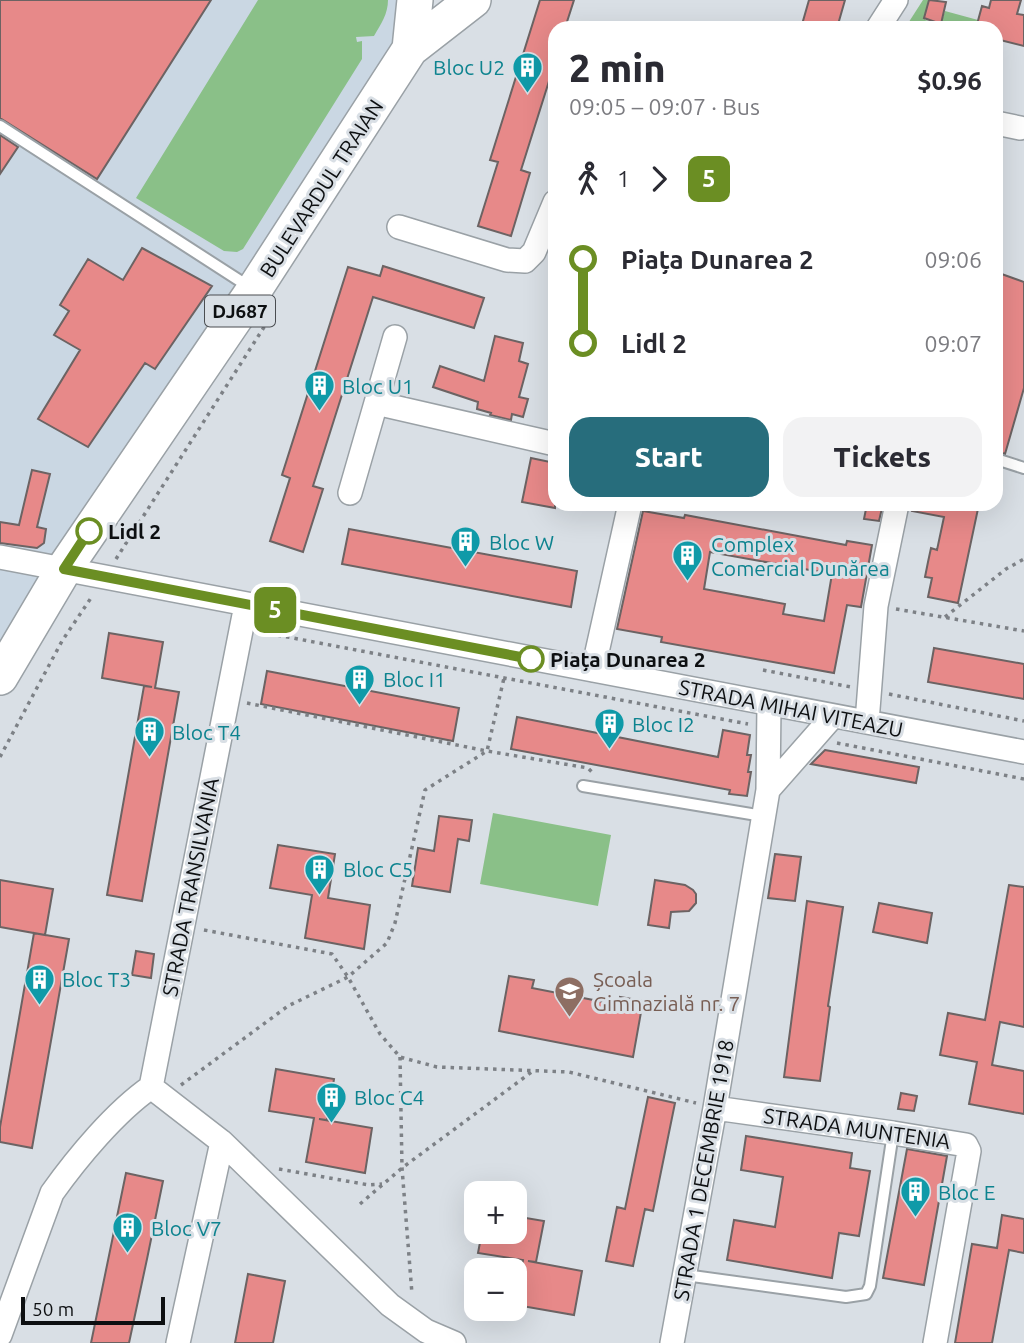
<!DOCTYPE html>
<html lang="en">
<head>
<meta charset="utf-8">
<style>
  :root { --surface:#fff; --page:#f2f2f3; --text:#2b2b33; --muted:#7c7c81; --accent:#276d7c }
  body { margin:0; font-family:Ubuntu,sans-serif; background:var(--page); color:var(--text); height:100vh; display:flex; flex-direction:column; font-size:26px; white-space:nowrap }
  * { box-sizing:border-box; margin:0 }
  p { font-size:23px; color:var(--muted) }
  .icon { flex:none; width:38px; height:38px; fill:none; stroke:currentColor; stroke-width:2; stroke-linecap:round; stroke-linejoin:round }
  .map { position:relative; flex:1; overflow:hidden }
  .details { position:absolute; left:548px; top:21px; width:455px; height:490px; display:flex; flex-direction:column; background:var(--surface); border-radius:21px; box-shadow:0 7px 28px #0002 }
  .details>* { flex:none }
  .badge { padding:0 14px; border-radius:10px; font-size:24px; line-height:46px }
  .tools { position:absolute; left:464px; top:1181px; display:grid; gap:14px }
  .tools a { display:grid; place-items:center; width:63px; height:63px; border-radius:14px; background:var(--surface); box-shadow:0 7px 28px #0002; font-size:35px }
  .scale { position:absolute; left:21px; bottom:18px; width:144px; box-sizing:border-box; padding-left:7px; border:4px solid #0d0f11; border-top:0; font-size:19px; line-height:24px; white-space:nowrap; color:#0d0f11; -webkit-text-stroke:5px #d9dfe5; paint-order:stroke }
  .map>.badge { position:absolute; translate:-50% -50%; box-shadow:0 0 0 4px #fff }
  .legs { display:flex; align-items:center; gap:10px; height:77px; padding:0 21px; font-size:23px }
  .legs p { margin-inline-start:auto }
  .overview { display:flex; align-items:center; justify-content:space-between; height:119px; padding:0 21px }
  h1 { font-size:38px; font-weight:800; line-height:52px }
  .cta { display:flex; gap:14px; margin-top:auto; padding:14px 21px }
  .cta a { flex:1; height:80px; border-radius:21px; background:var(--accent); color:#fff; font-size:28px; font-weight:800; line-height:80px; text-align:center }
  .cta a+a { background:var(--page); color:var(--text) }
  ul { padding:0 21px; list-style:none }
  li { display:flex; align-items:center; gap:24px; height:84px; font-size:26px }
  li i { display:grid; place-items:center; width:10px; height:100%; margin:0 9px; background:currentColor }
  li i::after { content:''; width:18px; height:18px; margin:-9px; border:5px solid; border-radius:50%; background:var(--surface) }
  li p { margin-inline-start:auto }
  li:first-child i { background:linear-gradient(#0000 50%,currentColor 0) }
  li:last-child i { background:linear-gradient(currentColor 50%,#0000 0) }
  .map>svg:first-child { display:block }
  .built { fill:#cad7e3 }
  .green { fill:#8ac088 }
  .building { fill:#e78989; stroke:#6c6363; stroke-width:2; fill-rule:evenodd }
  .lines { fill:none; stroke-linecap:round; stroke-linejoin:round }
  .service-casing { stroke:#9aa1a6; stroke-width:14 }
  .minor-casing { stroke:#9aa1a6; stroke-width:26 }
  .primary-casing { stroke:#9aa1a6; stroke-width:38 }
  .path { stroke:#7d8186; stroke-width:3.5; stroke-dasharray:3.5 5; stroke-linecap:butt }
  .service { stroke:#fff; stroke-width:10 }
  .minor { stroke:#fff; stroke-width:23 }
  .primary { stroke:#fff; stroke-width:35 }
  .line-1-casing { stroke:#fff; stroke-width:16 }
  .line-1 { stroke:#6b8e23; stroke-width:10 }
  .stop-1-dot { fill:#fff; stroke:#6b8e23; stroke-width:3.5 }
  .labels { text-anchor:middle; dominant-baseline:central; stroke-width:6; stroke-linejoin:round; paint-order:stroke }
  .shield { fill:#d9dfe5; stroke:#4a4d51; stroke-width:2 }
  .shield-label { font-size:19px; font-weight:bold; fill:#0d0f11 }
  .culture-label { font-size:21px; fill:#0d838f; stroke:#d9dfe5; text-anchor:start }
  .street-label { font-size:21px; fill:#0d0f11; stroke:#d9dfe5 }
  .stop-label { font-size:21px; font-weight:bold; fill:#0d0f11; stroke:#d9dfe5; text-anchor:start }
  .education-label { font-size:21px; fill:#785e54; stroke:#d9dfe5; text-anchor:start }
</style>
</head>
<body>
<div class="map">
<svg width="1024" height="1343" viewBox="0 0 1024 1343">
  <rect width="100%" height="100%" fill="#d9dfe5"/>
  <path class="built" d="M0,0H415L410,49L0,677Z"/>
  <path class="green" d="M258,0H388C388,14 381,24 374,36L356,37L357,42L362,41V59L243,249L237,252L224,251L136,198Z
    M923,0H929L925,20L941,24L945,11L978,20L976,28H905Z
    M493,813L611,835L598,906L480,884Z"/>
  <path class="building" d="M0,0H211L97,179L0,118Z
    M540,0H574L565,28H555V62L521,170L530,173L511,236L478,226L498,162L490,160Z
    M809,0H845L837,28H801Z
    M929,0L946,2L941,24L924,18Z
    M991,0H1021L1017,14L1024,15V46L996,39V28H976L982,6L989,8Z
    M0,135L18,147L0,174Z
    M142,248L212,286L155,369L145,363L88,447L38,419L80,350L54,335L69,311L60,305L88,259L123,280Z
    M383,266L484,298L474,328L373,297L313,486L323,489L303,552L270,541L290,478L282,475L348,267L380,276Z
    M996,272L1024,282V388L1005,454L996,451Z
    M495,336L523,343L519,361L528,364L519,397L528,399L523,417L512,414L511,420L490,415L491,413L477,409L478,402L433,387L440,366L484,381Z
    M531,458L555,463V508L522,502Z
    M32,470L50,474L37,527L46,529L44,543L37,548L0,543V522L19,525Z
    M867,504H883L879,521L864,519Z
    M913,504H979L958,603L928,597L932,578L925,577L928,562L931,548L937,550L944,517L912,511Z
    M643,511L684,518L685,515L846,545L847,541L872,545L861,607L847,605L834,673L661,642L662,637L617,629ZM710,552L832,574L824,621L783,614L785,604L704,589Z
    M349,529L577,571L571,607L342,564Z
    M109,633L163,642L155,688L179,692L142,901L107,895L144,686L152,687L102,678Z
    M934,648L1024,664V699L928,682Z
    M267,671L459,708L453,741L261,704Z
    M517,717L718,757L723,730L750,735L747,755H751L748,772H751L747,796L729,794L730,790L511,749Z
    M825,750L919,767L916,783L811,764Z
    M439,816L472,820L469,841L458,839L450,892L412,886L418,848L434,851Z
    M278,845L335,854L328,898L370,905L364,949L305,938L312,895L270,888Z
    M775,854L801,857L795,901L768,898Z
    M0,880L53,889L45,935L0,927Z
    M655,880L685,885L693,890L696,894V903L689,911L671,912L669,928L648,925Z
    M1009,885L1024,887V1027L1000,1022L992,1065L1024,1071V1114L969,1104L977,1062L940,1055L948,1013L985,1020Z
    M807,901L843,907L828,1006L830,1007L820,1081L784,1077Z
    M879,903L932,913L927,943L873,932Z
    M34,933L69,939L32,1148L0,1142V1127Z
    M136,951L154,954L151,978L132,975Z
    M509,976L534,980L532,988L619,1005L620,997L643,1001L633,1057L499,1031Z
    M276,1069L334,1079L327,1120L319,1119L372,1128L365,1173L306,1162L314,1118L269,1111Z
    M901,1093L917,1096L914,1111L898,1109Z
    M648,1097L675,1103L653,1211L645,1209L633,1266L606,1261L617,1207L625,1209Z
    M746,1136L852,1153L850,1168L870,1171L859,1236L839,1233L832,1278L727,1260L734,1220L775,1227L783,1177L741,1170Z
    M907,1149L947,1156L924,1285L883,1278Z
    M126,1173L163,1181L147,1259L129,1343H91Z
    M1002,1215L1024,1219V1253L1009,1250L992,1343H955L972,1244L997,1248Z
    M514,1216L544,1221L536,1262L528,1261L582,1271L574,1315L516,1305L523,1260L478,1253L482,1232H514Z
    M248,1274L285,1281L273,1343H235Z"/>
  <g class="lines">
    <defs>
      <path id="service" d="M0,126L251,288
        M996,459L1024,468
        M583,786L763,816
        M685,1275L846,1297L866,1294L870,1286L893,1133"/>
      <path id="minor" d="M878,28L896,0
        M996,123L1020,128
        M399,227L507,260L525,261L534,252L555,202
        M376,403L555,444
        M350,493L395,337
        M0,557L1024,752
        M246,605L151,1087L222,1142L390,1305L426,1331L454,1343
        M593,670L630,504
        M867,722L876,606L897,504
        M768,790L833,716
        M715,1108L893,1133L966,1145L969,1151L935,1343
        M0,1335L52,1193C77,1158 115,1112 151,1087
        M178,1343L222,1142
        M672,1343L715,1108L768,790L769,704"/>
      <path id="primary" d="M410,49L415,0
        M0,677L64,569L254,290L410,49L473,0"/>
    </defs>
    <use href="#service" class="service-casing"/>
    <use href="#minor" class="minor-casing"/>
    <use href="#primary" class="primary-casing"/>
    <path class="path" d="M116,559L266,324
      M896,609L1024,631
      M945,617L1006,569L1024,559
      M261,632L748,724
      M763,670L851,687
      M889,694L1024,721
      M247,703L487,751L588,768L592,772
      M837,743L1024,779
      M0,757L62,641L93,595
      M204,930L332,954L348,977L380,1034L400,1057L437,1067L569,1072L696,1103
      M400,1057L402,1168L412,1294
      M181,1085L288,1006L348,977L387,943L395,923L425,790L487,751L504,678
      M279,1169L369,1185L382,1184
      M360,1204L402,1168L533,1071"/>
    <use href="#service" class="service"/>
    <use href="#minor" class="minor"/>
    <use href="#primary" class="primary"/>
  </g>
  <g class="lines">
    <defs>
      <path id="line-1" d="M89,531L64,569L531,659"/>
    </defs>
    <use href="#line-1" class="line-1-casing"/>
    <use href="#line-1" class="line-1"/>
  </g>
  <defs>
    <symbol id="building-pin" viewBox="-11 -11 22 30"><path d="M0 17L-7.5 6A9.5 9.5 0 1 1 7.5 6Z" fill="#0f9aa8" stroke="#d9dfe5"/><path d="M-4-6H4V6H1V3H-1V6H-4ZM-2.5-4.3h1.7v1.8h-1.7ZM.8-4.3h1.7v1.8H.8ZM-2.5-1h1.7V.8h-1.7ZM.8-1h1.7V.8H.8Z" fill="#fff"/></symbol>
    <symbol id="school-pin" viewBox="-11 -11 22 30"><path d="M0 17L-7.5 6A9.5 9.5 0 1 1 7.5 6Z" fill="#8d6e63" stroke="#d9dfe5"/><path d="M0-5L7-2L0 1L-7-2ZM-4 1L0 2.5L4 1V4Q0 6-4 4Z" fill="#fff"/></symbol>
  </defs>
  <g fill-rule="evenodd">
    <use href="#building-pin" x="510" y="50" width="35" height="47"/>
    <use href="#building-pin" x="302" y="368" width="35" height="47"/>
    <use href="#building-pin" x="448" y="524" width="35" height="47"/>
    <use href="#building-pin" x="670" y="538" width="35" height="47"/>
    <use href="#building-pin" x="342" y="662" width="35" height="47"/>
    <use href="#building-pin" x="592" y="706" width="35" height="47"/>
    <use href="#building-pin" x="132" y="714" width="35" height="47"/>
    <use href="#building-pin" x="302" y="852" width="35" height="47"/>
    <use href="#building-pin" x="22" y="962" width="35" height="47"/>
    <use href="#school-pin" x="552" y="974" width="35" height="47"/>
    <use href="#building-pin" x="314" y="1080" width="35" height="47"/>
    <use href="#building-pin" x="898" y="1174" width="35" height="47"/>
    <use href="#building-pin" x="110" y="1210" width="35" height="47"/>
  </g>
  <g class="stop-1-dot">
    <circle cx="89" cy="531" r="12"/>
    <circle cx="531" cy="659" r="12"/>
  </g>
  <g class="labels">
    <rect class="shield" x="205" y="295.5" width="70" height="31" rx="5"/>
    <g class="shield-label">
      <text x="240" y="311">DJ687</text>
    </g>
    <g class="culture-label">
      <text x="505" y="67" text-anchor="end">Bloc U2</text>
      <text x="342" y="386">Bloc U1</text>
      <text x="489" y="542">Bloc W</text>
      <text x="711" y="544">Complex<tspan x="711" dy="24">Comercial Dunărea</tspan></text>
      <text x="383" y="679">Bloc I1</text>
      <text x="632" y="724">Bloc I2</text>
      <text x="172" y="732">Bloc T4</text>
      <text x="343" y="869">Bloc C5</text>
      <text x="62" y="979">Bloc T3</text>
      <text x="354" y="1097">Bloc C4</text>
      <text x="938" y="1192">Bloc E</text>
      <text x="151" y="1228">Bloc V7</text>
    </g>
    <g class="street-label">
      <text transform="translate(321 188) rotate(-57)">BULEVARDUL TRAIAN</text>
      <text transform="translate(791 708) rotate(11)">STRADA MIHAI VITEAZU</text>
      <text transform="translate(190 887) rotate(-79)">STRADA TRANSILVANIA</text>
      <text transform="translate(857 1128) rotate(8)">STRADA MUNTENIA</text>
      <text transform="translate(703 1170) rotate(-80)">STRADA 1 DECEMBRIE 1918</text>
    </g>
    <g class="stop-label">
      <text x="108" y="531">Lidl 2</text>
      <text x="550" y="659">Piața Dunarea 2</text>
    </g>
    <g class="education-label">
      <text x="593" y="979">Școala<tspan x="593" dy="24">Gimnazială nr. 7</tspan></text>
    </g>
  </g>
</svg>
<div class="tools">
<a>+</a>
<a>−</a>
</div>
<div class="scale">50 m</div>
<b class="badge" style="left:275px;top:610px;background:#6b8e23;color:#fff">5</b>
<section class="details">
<div class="overview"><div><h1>2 min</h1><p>09:05 – 09:07 · Bus</p></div><b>$0.96</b></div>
<div class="legs"><svg class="icon" aria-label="walk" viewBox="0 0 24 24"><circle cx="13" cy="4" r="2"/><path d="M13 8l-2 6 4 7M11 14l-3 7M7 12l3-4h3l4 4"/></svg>1<svg class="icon" aria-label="forward" viewBox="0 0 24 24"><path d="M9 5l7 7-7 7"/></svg><b class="badge" style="background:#6b8e23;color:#fff">5</b></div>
<ul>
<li><i style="color:#6b8e23"></i><b>Piața Dunarea 2</b><p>09:06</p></li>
<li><i style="color:#6b8e23"></i><b>Lidl 2</b><p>09:07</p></li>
</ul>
<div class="cta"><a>Start</a><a>Tickets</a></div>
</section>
</div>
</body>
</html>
